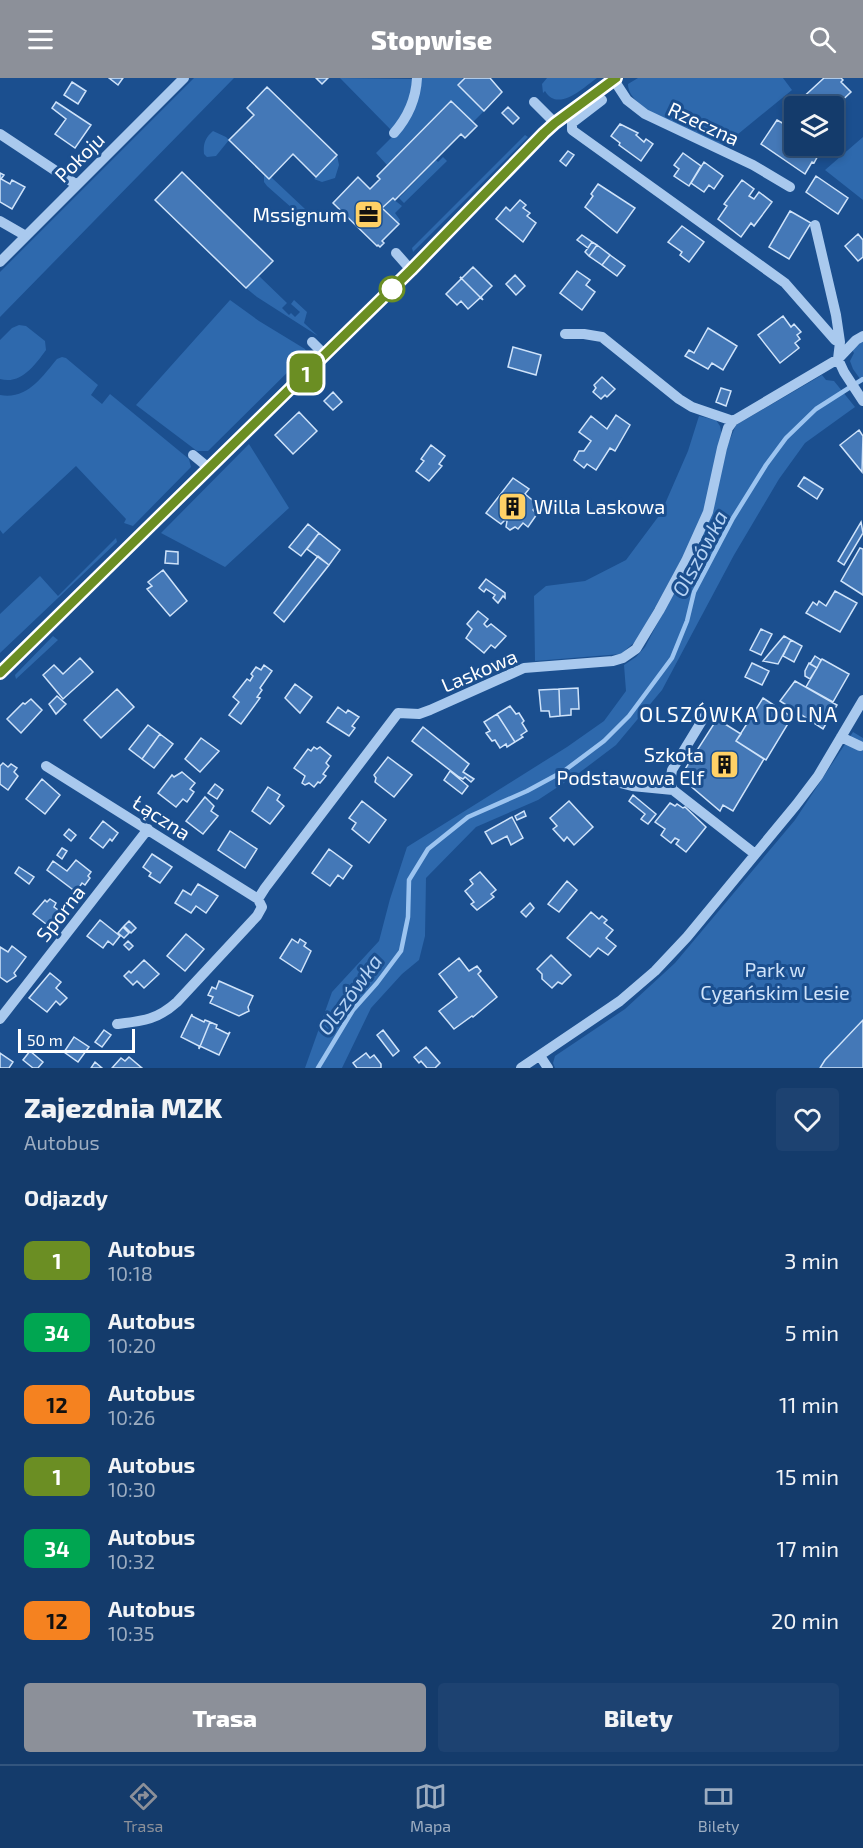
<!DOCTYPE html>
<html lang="pl">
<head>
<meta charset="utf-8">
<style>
  :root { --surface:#143b6b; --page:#1d4271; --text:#f1f3f6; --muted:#9dadc1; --line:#33557e; --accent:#8c9099 }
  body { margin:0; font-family:"Exo 2",sans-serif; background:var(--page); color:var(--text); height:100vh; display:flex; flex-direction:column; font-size:22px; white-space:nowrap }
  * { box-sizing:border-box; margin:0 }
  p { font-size:20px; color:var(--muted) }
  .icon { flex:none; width:33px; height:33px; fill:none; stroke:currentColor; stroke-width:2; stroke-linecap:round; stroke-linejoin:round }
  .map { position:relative; height:990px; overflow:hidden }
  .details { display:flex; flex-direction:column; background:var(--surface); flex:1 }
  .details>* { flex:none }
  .badge { padding:0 12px; border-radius:9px; font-size:21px; line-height:39px }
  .controls { position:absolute; left:784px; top:18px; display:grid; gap:12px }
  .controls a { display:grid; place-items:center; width:60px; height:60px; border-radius:6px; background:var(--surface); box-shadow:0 3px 9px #0003,0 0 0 2px var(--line); font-size:30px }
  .scale { position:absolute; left:18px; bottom:15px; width:117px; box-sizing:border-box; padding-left:6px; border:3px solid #fff; border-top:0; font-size:16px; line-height:21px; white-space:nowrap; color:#fff; -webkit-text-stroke:4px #1b4f8f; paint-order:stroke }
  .map>.badge { position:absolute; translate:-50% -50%; box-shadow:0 0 0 3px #fff }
  h2 { padding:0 24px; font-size:22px; line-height:54px }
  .round { display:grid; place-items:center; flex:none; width:63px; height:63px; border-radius:6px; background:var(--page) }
  .head { display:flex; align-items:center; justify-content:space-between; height:102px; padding:0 24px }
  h1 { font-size:28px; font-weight:800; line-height:45px }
  .button { display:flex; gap:12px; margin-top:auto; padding:12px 24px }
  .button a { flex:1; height:69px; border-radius:6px; background:var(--accent); color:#fff; font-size:24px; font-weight:800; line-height:69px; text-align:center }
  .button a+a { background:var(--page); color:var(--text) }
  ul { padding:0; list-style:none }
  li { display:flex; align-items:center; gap:18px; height:72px; padding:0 24px }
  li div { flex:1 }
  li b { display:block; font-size:22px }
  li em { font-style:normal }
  li .badge { min-width:66px; font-weight:700; text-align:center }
  header { display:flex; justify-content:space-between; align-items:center; height:78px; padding:0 24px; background:var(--accent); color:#fff; font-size:27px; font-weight:800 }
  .tabs { display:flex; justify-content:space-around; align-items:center; height:84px; border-top:2px solid var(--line); background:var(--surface); font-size:16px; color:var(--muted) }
  .tabs a { display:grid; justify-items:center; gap:3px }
  .tabs .on { color:var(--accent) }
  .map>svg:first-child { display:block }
  .green { fill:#2e69ad }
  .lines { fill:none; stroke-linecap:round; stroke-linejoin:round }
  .stream { stroke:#9cc4f0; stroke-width:4.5 }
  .building { fill:#4478b7; stroke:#cfe3fa; stroke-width:1.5 }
  .minor { stroke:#a9c9ee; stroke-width:10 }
  .line-casing { stroke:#fff; stroke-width:14 }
  .line { stroke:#6b8e23; stroke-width:9 }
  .stop-dot { fill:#fff; stroke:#6b8e23; stroke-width:3 }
  .labels { text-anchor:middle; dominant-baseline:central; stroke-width:6; stroke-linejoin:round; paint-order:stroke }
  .street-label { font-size:20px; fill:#fff; stroke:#1b4f8f }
  .poi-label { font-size:20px; fill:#fff; stroke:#1b4f8f; text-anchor:end }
  .park-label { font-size:20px; fill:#cfe3fa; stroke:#1b4f8f }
  .water-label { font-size:21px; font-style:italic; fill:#b5d3f5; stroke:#1b4f8f }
  .neighbourhood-label { font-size:21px; letter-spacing:1.5px; fill:#fff; stroke:#1b4f8f }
</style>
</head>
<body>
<header><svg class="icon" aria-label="menu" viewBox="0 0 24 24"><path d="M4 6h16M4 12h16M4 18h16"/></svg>Stopwise<svg class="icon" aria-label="search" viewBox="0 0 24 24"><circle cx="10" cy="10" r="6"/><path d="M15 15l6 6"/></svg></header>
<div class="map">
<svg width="863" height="990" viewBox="0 0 863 990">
  <rect width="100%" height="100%" fill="#1b4f8f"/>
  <path class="green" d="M194,0H234L0,239V194Z
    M340,0L412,1V19L392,53Z
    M422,0H462L463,1L457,7L484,33L473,44L451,22L387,87L376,75L395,56Z
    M547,0H597C584,9 558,35 545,13L543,15L542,6Z
    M638,0H783L792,12L732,61L722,67C700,57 627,33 628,6Z
    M213,53L226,59L229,62L216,78L207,79L204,76C203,66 205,60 213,53Z
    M525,57L528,59L413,174L412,170Z
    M863,59V122L825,92Z
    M337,77L339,87L335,100L322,104L314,101Z
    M443,79L447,83L404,125L399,120L436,82L438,84Z
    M264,96L271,99L305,131L303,136L301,138L267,108L264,104Z
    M393,121L402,128L395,135L400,142L399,145L383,130Z
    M259,198L287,225L282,230L289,237L291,235L295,239L300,234L291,226L294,222L307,234L304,245L318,258L257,219L246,210Z
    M230,222L259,243L305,271L307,275L208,373H197L136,327Z
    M19,247L26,248L45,263L46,272C35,287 21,307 0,301V262L12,250Z
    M863,263V305L853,291L850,283L854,275L852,272Z
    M62,279L66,280L98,307L91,317L102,326L110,316L189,381L191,389L133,448L124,445L126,441L76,388L3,456L0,452V317C27,322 42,299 57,281Z
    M822,297L826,302L834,303L855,329L805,365L779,401L734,477L662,612L616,667L579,695L538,722L476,749L426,800L425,858L419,882L402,896L371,930L342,990H305L332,914L379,863L390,821L407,769L567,669L604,643L626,613L624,587L636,579L645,569L689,485L726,371L736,347Z
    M699,338L716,342L720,348L722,357L705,433L689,468L637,562L621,576L535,583L534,518L546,508L585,503L626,482L661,435L688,373Z
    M249,366L289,430L225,489L161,455Z
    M116,460L117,464L0,575V536L40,498L58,518Z
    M53,558L58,562L16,601L15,597Z
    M853,654L863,660V990H555L553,985L555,978L625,931L675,885L795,742Z"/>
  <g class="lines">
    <path class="stream" d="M318,990L353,932L377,905L401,873L408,839L409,802L428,771L468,739L527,713L564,693L604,663L629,638L672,580L687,543L694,514L733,440L766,387L786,360L816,331L863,301"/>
  </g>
  <path class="building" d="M109,0H123L118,7Z
    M316,0H328L322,6Z
    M465,0H490L502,14L484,33L458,7Z
    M824,0H841L843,2L841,4L851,14L834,30L803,28L799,23Z
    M72,4L86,13L78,26L64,17Z
    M267,9L337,77L316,99L293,76L269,101L229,62L254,37L247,30Z
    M451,23L477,48L465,60L461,56L395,122L393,120L382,130L399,146L382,163L384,165L380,169L378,167L377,168L333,125L358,99L370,111L380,101L377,98Z
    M56,24L91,47L75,70L55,56L66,41L52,30Z
    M508,29L519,40L513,46L502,35Z
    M777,42L784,46L787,42L792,48L786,58L795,64V68L803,70L805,68H814L821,72L814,85L812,84L805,96L761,66Z
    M620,46L638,55L636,57L644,64L646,61L653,66L641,83L619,67L620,65L611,58Z
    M568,73L574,77L566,88L560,83Z
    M683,75L701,88L689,108L674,98L679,91L674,87Z
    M704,84L723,98L714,111L709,107L704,114L691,105Z
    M182,94L273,183L246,210L155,122Z
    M0,95L4,97L1,101L10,106L12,102L25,109L12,131L0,124Z
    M816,98L848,120L838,136L806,114Z
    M742,102L754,111L749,118L754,121L759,114L772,124L754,148L751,145L741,159L718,141L727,128L724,126Z
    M598,106L635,130L617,155L585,129L593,118L591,116Z
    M520,122L526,127L523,130L530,135L527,138L536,145L523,164L496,141L506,129L510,133Z
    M790,133L811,145L789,181L769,169Z
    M682,148L704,164L689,184L680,177L682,174L668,164Z
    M858,156L863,162V179L858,183L845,168Z
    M582,157L592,164L588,170L577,162Z
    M592,164L597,167L589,178L585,174Z
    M597,167L610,177L602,187L589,178Z
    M610,177L625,188L617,198L602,187Z
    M473,189L492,208L481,219L483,222L460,199L462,200Z
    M577,193L590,202L586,207L595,214L582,232L560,215Z
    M515,197L525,208L516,217L506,206Z
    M460,199L483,222L480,220L468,231L461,223L457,227L446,216L461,201Z
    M783,238L791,249L794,246L801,254L797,257L800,261L795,265L799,270L780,285L758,257Z
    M708,250L737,268L723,292L712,285L708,291L685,278L689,272L694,275Z
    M513,269L541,277L536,297L508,289Z
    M602,299L615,311L607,319L605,317L601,321L593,314L596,310L594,307Z
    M721,310L731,313L726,328L716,324Z
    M333,314L342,324L333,332L324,323Z
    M299,334L317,353L293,376L275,357Z
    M616,337L630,347L615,373L610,370L596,392L587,386L584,390L574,382L579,373H584L591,363L579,354L591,338L607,351Z
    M859,352L863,358L862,394L840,367Z
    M431,367L445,378L439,386L442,388L429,403L416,393L424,383L421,381Z
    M804,399L823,411L817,421L798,408Z
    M513,400L529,411L525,416L537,426L533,432L537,436L528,449L523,445L518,451L515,449L510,452L506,449L507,443L505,442L501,446L486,435Z
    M861,444L863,455L844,487L838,483Z
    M308,446L319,455L301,478L289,469Z
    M319,455L340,472L329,487L307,471Z
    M860,470L863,471V517L841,503Z
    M166,473L178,474V486L165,485Z
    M318,478L329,487L284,544L274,535Z
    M163,492L187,523L170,538L147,511L152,508L148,504Z
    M486,501L505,515V520L503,518L498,525L493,520L495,517L486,511L484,514L479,510Z
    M835,513L857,525L840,554L806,535L813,524L817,527L819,523L826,528Z
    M478,533L488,541L484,546L487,549L491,546L506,558L495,570L491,567L484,575L466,560L472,551L467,546Z
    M761,551L772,556L761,577L750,572Z
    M784,558L791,562L778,586L763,583Z
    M791,562L802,568L794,584L783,578Z
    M815,578L821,582L817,590L810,586Z
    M80,580L93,594L63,621L43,597L54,587L63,596Z
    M822,581L849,596L833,624L806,609Z
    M752,585L769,593L762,607L745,599Z
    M809,585L817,590L810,601L805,598V593Z
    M264,587L272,593L260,610L262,612L257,619L260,620L241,646L229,637L239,624L233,619L247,601L250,603L253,598L251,596L256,589L261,592Z
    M795,603L837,627L823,651L780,623Z
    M295,606L312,619L300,635L285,620Z
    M578,610L579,631H571V637L560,638L559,611Z
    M117,611L134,629L101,660L84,642Z
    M559,611L560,638L550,639L549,633H541L539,612Z
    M57,618L66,626L56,636L49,626Z
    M763,620L792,639L766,682L736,663Z
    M31,621L42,632L21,655L7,641L23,625L25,626Z
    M510,628L516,636L519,635L524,643L522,645L527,653L521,657L523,659L515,664L497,636Z
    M338,629L346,635L348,632L359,639L352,648L355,650L349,658L327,644Z
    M497,636L515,664L507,669L506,666L500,670L495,662L492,663L486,655L490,653L484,644Z
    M717,641L741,656L736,663L764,681L733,733L723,727L720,733L680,699Z
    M148,647L160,656L142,681L129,671Z
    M423,649L469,686L463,694L474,701L471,704L465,699L463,701L459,699L412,663Z
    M160,656L173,666L154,690L142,681Z
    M201,660L219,673L200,694L185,681Z
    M314,669L317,671L320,669L331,678L326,685L329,688L323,696L326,698L320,705L318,704L314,709L309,705L305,707L302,705L305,698L294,690L308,671L311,673Z
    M388,679L412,697L394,719L375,704L376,700L374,697Z
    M3,685L8,689L11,686L17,690L14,694L18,698L8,712L0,706V688Z
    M450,693L468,708L462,716L444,702Z
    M182,694L195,705L190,711L194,714L187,724L183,721L176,729L158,715L172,697L174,699Z
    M42,701L60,717L45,736L26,721Z
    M215,706L223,712L217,721L208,715Z
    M268,709L280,717L277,722L284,728L270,746L252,733Z
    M633,717L656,736L648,746L641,741L645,736L629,723Z
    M205,719L214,728L211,733L218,738L203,756L186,743Z
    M362,723L386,742L369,765L352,751L356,745L349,740Z
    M569,723L593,749L574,767L567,759L564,763L553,751L557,748L550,740Z
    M670,725L675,728L677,726L683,730L685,729L706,749L686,774L676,766L679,762L675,760L671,765L661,757L665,751L655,744Z
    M524,733L526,738L517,742L515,738Z
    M512,739L523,760L511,767L507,758L492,766L485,754Z
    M103,743L118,755L112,763L110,761L103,770L90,760Z
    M69,751L76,757L71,763L64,757Z
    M230,753L257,771L245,790L218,772Z
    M62,770L67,773L62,781L57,777Z
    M329,771L352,788L343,801L338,797L330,808L312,795Z
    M152,776L172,789L160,805L149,798L151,795L143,789Z
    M76,782L91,794L88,798L90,800L85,807L82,805L76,814L47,792L53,783L67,793Z
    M19,789L34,799L29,806L15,795Z
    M480,794L496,812L491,816L494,819L477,832L471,826L474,824L465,813L473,806L470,802Z
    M567,803L577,812L559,834L548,826Z
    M198,806L218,818L206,835L196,828L191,835L175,825L183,812L191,817Z
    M50,821L56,825L54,829L61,834L50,849L33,836L45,822L47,824Z
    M530,825L534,830L526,839L521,834Z
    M591,834L599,841L602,838L607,842L604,845L613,852L606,860L616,868L608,877L598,870L590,879L567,860Z
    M100,842L120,858L113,867L108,863L103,870L87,858Z
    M129,843L136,850L131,855L124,848Z
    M123,849L129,855L124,860L118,855Z
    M186,856L204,871L185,893L167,878Z
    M292,861L298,865L300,861L306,865L304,868L311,873L301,894L280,880Z
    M128,863L133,868L129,872L124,867Z
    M12,868L26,879L14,895L16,898L7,904L0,899V869L8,874Z
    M551,877L571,897L562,906L558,904L552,910L542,901V896L537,891Z
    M459,880L469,893L477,888L481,893L478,896L497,919L473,939L472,938L454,951L439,933L457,919L439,896Z
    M144,882L159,896L144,910L137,903L133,907L124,898L129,893L131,895Z
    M50,895L61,904L56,910L67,920L60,927L56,923L47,934L29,920Z
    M219,903L253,918L248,929L249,933L239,938L210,925L213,919L208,917L212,909L216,911Z
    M192,936V938L204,944L205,942L210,944L199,971V968L181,959Z
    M863,942V990H820L825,982Z
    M210,944L217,947L216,950L228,956L230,954L219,977L200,968L199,971Z
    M104,952L111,957L102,969L95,964Z
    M383,952L399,973L393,978L377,957Z
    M74,959L89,969L78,984L64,974Z
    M426,969L440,985L435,990H427L421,983L419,985L414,979Z
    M30,973L43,984L38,990H33L23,982Z
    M0,975L13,984L9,990H0Z
    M366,975L370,980L374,977L381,986V990H357L353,985Z
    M129,979L142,990H112L121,980L125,983Z
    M95,984L102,990H91Z"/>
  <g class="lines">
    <path class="minor" d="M614,2L627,22L645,36L753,87L790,109
      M602,22L572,45V52L785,205L835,262L840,264
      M534,24L555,45
      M394,55C408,39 416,21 417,0
      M0,56L77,107
      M0,143L26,158
      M815,147L836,237L840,264L838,281L844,294L863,323
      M396,175L411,192
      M0,184L184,0
      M565,256H584L602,259L679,321L692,329L733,343
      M312,264L325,277
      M193,377L210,391
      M0,595L374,229L493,109L544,55L616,0
      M841,659L860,668
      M46,688L258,821
      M620,705L632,708L673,712L755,776
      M673,712L670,705L672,692L706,636
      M0,941L148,751
      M117,946C143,943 157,942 177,924L257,838L262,829L258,821L265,810L398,635L419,636L430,632L524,590L613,583L623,580L636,571L659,533L686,483L708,434L722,370L728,350L733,343L838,281L856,262L863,258
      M540,978L548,990
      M521,990L620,923L655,893L687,859L796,727L818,698L863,622"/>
  </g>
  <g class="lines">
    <defs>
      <path id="line" d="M0,595L411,192L544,55L555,45L616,0"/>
    </defs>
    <use href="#line" class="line-casing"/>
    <use href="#line" class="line"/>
  </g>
  <defs>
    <symbol id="office-square" viewBox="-11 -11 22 22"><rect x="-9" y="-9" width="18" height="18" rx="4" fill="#ffd166" stroke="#1b4f8f"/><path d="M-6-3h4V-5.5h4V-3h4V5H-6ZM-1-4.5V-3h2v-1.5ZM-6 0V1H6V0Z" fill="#111"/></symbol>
    <symbol id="building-square" viewBox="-11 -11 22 22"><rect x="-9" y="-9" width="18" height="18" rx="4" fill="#ffd166" stroke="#1b4f8f"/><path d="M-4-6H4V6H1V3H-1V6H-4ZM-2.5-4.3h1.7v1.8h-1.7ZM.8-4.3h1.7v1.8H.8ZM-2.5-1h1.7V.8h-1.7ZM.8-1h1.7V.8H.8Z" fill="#111"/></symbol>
  </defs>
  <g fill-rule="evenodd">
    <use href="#office-square" x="352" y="120" width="33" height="33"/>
    <use href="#building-square" x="496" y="412" width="33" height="33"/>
    <use href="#building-square" x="708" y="670" width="33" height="33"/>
  </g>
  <circle class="stop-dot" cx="392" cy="211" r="12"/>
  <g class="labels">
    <g class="street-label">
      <text transform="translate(704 45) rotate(25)">Rzeczna</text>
      <text transform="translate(79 79) rotate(-45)">Pokoju</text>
      <text transform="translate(479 592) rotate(-23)">Laskowa</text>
      <text transform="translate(162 739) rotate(33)">Łączna</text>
      <text transform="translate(60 835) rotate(-52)">Sporna</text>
    </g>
    <g class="poi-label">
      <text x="347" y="136">Mssignum</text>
      <text x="534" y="428" text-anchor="start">Willa Laskowa</text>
      <text x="704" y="676">Szkoła<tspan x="704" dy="23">Podstawowa Elf</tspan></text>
    </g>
    <g class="park-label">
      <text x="775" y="891">Park w<tspan x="775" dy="23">Cygańskim Lesie</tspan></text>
    </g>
    <g class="water-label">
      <text transform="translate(699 475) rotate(-62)">Olszówka</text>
      <text transform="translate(349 916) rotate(-54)">Olszówka</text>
    </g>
    <g class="neighbourhood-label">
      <text x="739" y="635">OLSZÓWKA DOLNA</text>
    </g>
  </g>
</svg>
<div class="controls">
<a><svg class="icon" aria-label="layers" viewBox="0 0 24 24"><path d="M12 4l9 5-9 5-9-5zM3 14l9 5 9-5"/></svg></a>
</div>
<div class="scale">50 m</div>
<b class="badge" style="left:306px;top:295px;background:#6b8e23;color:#fff">1</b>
</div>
<section class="details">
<div class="head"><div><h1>Zajezdnia MZK</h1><p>Autobus</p></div><a class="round"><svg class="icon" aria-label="heart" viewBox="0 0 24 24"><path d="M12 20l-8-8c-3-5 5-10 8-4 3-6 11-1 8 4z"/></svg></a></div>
<h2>Odjazdy</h2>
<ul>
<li><span class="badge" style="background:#6b8e23;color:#fff">1</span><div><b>Autobus</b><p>10:18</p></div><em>3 min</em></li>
<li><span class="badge" style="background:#00a651;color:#fff">34</span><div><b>Autobus</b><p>10:20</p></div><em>5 min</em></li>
<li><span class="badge" style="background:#f58220;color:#111">12</span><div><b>Autobus</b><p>10:26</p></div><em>11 min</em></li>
<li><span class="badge" style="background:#6b8e23;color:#fff">1</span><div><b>Autobus</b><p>10:30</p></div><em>15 min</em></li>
<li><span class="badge" style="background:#00a651;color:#fff">34</span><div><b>Autobus</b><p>10:32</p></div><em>17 min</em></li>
<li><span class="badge" style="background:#f58220;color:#111">12</span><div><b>Autobus</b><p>10:35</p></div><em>20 min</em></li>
</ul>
<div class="button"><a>Trasa</a><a>Bilety</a></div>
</section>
<nav class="tabs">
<a class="on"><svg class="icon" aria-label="directions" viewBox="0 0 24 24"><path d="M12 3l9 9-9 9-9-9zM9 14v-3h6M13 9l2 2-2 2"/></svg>Trasa</a>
<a><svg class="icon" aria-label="map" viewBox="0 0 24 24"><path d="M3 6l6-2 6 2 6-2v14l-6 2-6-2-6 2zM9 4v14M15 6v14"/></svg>Mapa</a>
<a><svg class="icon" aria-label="tickets" viewBox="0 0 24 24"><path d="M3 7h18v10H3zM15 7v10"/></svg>Bilety</a>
</nav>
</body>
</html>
